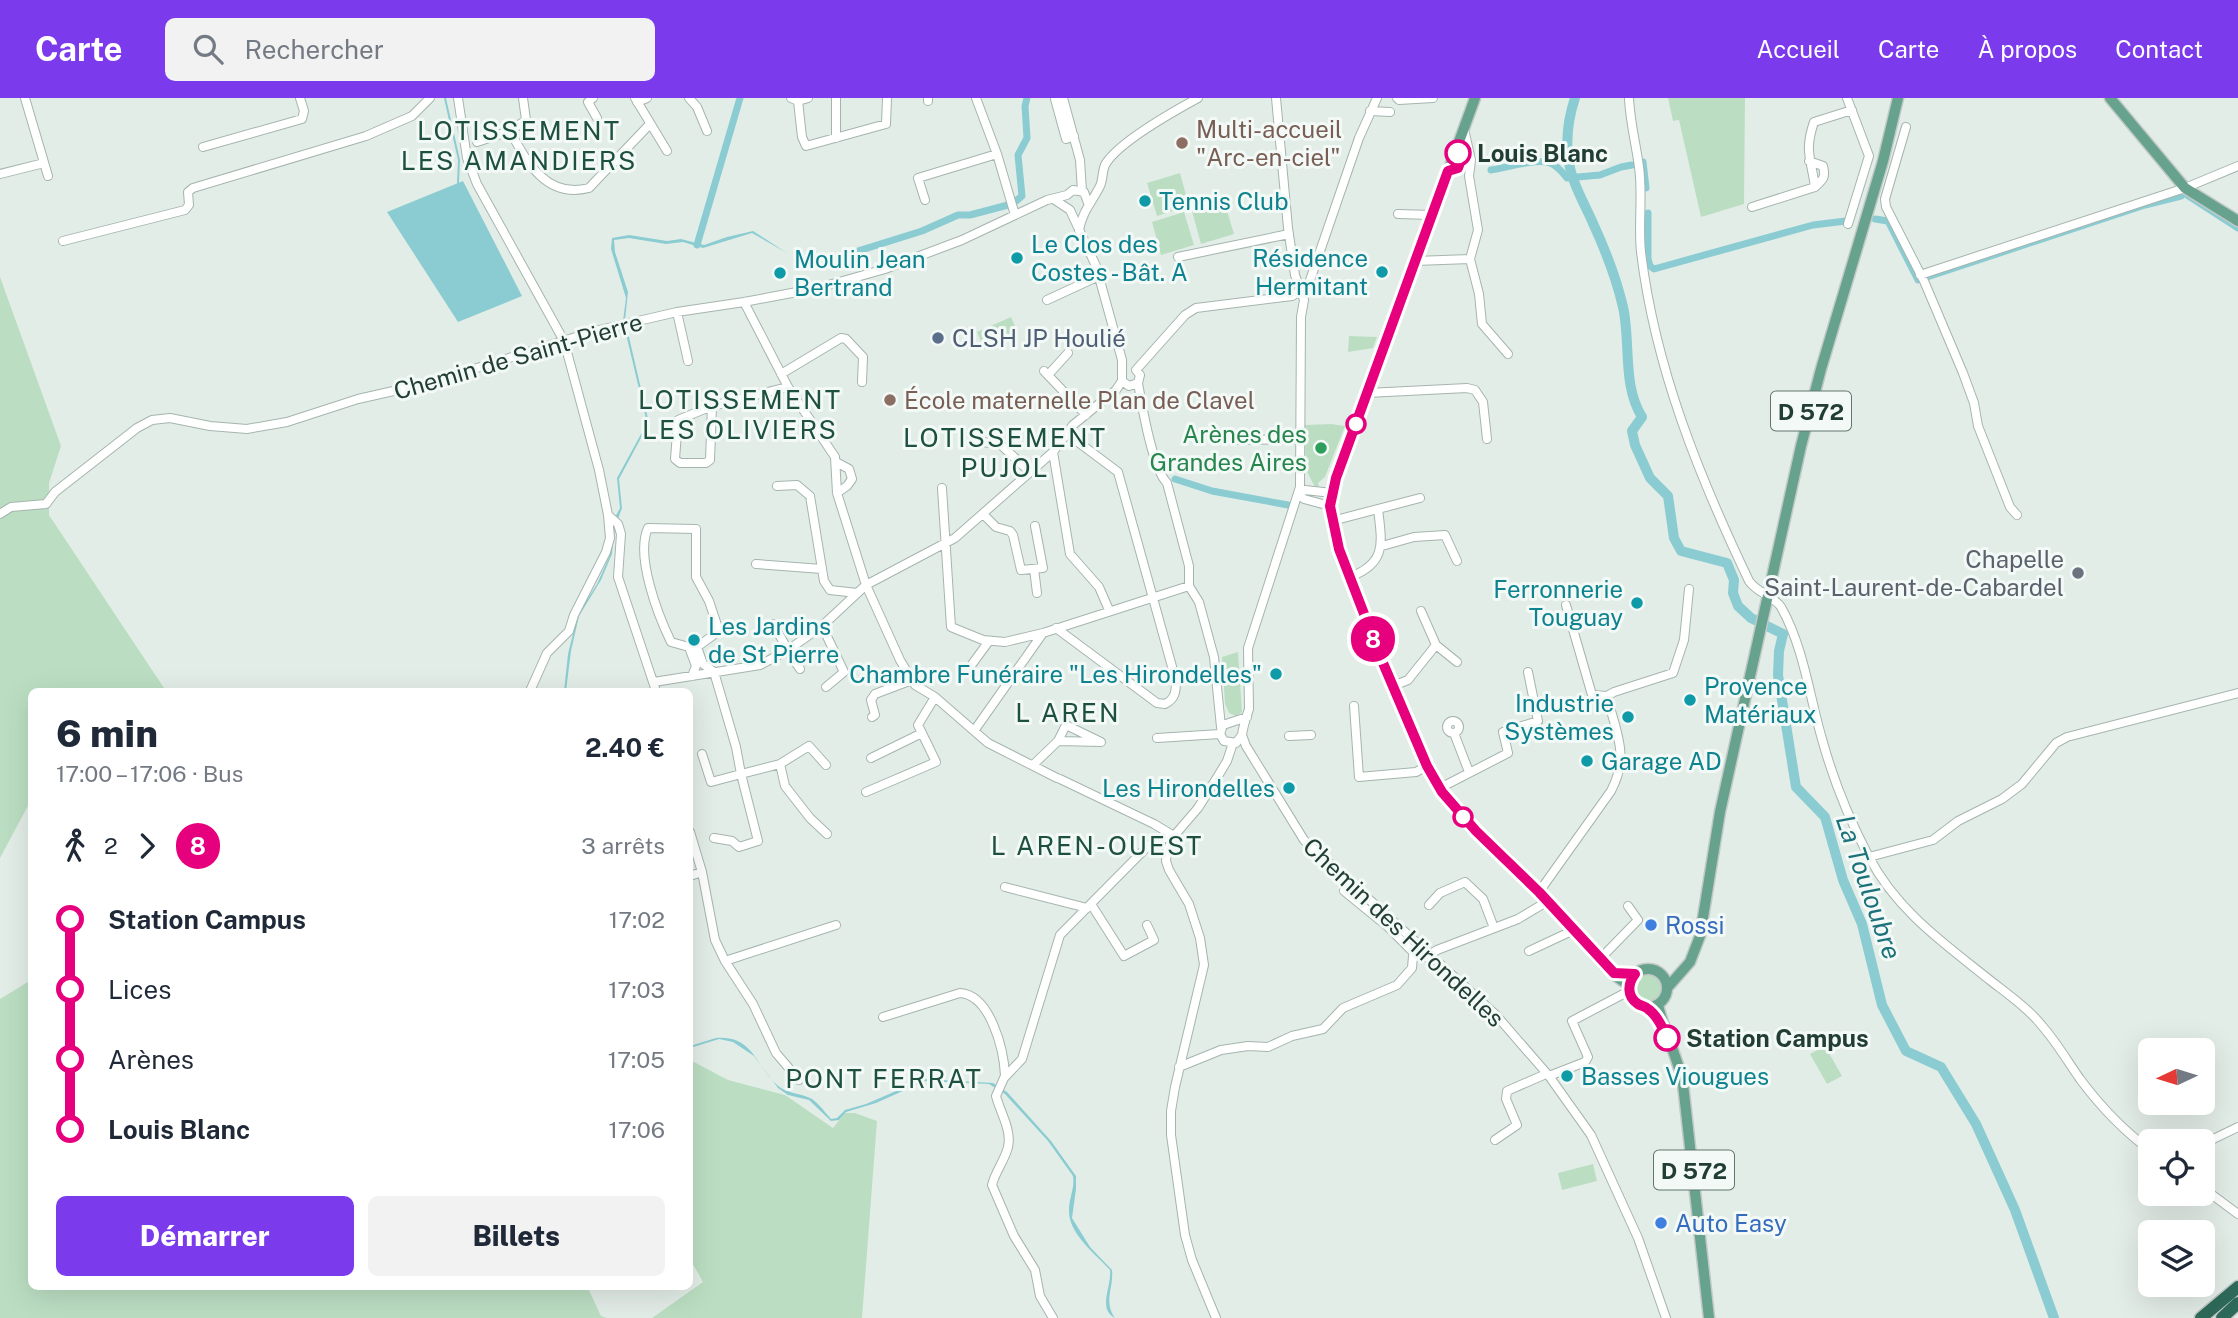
<!DOCTYPE html>
<html lang="fr">
<head>
<meta charset="utf-8">
<style>
  :root { --surface:#fff; --page:#f2f2f3; --text:#1f2937; --muted:#747a83; --accent:#7c3aed }
  body { margin:0; font-family:"Public Sans",sans-serif; background:var(--page); color:var(--text); height:100vh; display:flex; flex-direction:column; font-size:26px; white-space:nowrap }
  * { box-sizing:border-box; margin:0 }
  p { font-size:23px; color:var(--muted) }
  .icon { flex:none; width:38px; height:38px; fill:none; stroke:currentColor; stroke-width:2; stroke-linecap:round; stroke-linejoin:round }
  .map { position:relative; flex:1; overflow:hidden }
  .drawer { position:absolute; left:28px; top:590px; width:665px; height:602px; display:flex; flex-direction:column; background:var(--surface); border-radius:10px; box-shadow:0 7px 28px #0002 }
  .drawer>* { flex:none }
  .badge { padding:0 14px; border-radius:23px; font-size:24px; line-height:46px }
  .needle { width:46px; rotate:266deg }
  .fabs { position:absolute; left:2138px; top:940px; display:grid; gap:14px }
  .fabs a { display:grid; place-items:center; width:77px; height:77px; border-radius:10px; background:var(--surface); box-shadow:0 7px 28px #0002; font-size:35px }
  .map>.badge { position:absolute; translate:-50% -50%; box-shadow:0 0 0 4px #fff }
  .legs { display:flex; align-items:center; gap:10px; height:77px; padding:0 28px; font-size:23px }
  .legs p { margin-inline-start:auto }
  .headline { display:flex; align-items:center; justify-content:space-between; height:119px; padding:0 28px }
  h1 { font-size:38px; font-weight:800; line-height:52px }
  .button { display:flex; gap:14px; margin-top:auto; padding:14px 28px }
  .button a { flex:1; height:80px; border-radius:10px; background:var(--accent); color:#fff; font-size:28px; font-weight:800; line-height:80px; text-align:center }
  .button a+a { background:var(--page); color:var(--text) }
  ul { padding:0 28px; list-style:none }
  li { display:flex; align-items:center; gap:24px; height:70px; font-size:26px }
  li i { display:grid; place-items:center; width:10px; height:100%; margin:0 9px; background:currentColor }
  li i::after { content:''; width:18px; height:18px; margin:-9px; border:5px solid; border-radius:50%; background:var(--surface) }
  li p { margin-inline-start:auto }
  li:first-child i { background:linear-gradient(#0000 50%,currentColor 0) }
  li:last-child i { background:linear-gradient(currentColor 50%,#0000 0) }
  header { display:flex; align-items:center; gap:42px; box-sizing:border-box; height:98px; padding:0 35px; background:var(--accent); color:#fff }
  header strong { font-size:33px }
  nav { display:flex; gap:38px; margin-inline-start:auto; font-size:24px }
  .search { width:490px; height:63px; background:var(--page); display:flex; align-items:center; gap:18px; box-sizing:border-box; padding:0 24px; border-radius:10px; color:var(--muted); font-size:26px }
  .map>svg:first-child { display:block }
  .green { fill:#bbdec2 }
  .water { fill:#8bccd2 }
  .lines { fill:none; stroke-linecap:round; stroke-linejoin:round }
  .stream { stroke:#8bccd2; stroke-width:2 }
  .canal { stroke:#8bccd2; stroke-width:7 }
  .river { stroke:#8bccd2; stroke-width:10 }
  .minor-casing { stroke:#a5b5ae; stroke-width:10 }
  .major-casing { stroke:#c1c9c6; stroke-width:13 }
  .highway-casing { stroke:#c1c9c6; stroke-width:15 }
  .minor { stroke:#fff; stroke-width:8 }
  .major { stroke:#67a28e; stroke-width:10 }
  .highway { stroke:#2e6a59; stroke-width:12 }
  .line-1-casing { stroke:#fff; stroke-width:16 }
  .line-1 { stroke:#e6007e; stroke-width:10 }
  .education-dot { fill:#8d6e63; stroke:#f3f9f6; stroke-width:2.5 }
  .stop-1-dot { fill:#fff; stroke:#e6007e; stroke-width:3.5 }
  .culture-dot { fill:#0f9aa8; stroke:#f3f9f6; stroke-width:2.5 }
  .service-dot { fill:#5c6f8a; stroke:#f3f9f6; stroke-width:2.5 }
  .leisure-dot { fill:#2e9e5b; stroke:#f3f9f6; stroke-width:2.5 }
  .worship-dot { fill:#6b7280; stroke:#f3f9f6; stroke-width:2.5 }
  .shop-dot { fill:#3f7fe0; stroke:#f3f9f6; stroke-width:2.5 }
  .labels { text-anchor:middle; dominant-baseline:central; stroke-width:6; stroke-linejoin:round; paint-order:stroke }
  .shield { fill:#f3f9f6; stroke:#61766e; stroke-width:2 }
  .shield-label { font-size:23px; font-weight:bold; fill:#223e34 }
  .education-label { font-size:24px; fill:#785e54; stroke:#f3f9f6; text-anchor:start }
  .stop-label { font-size:24px; font-weight:bold; fill:#223e34; stroke:#f3f9f6; text-anchor:start }
  .culture-label { font-size:24px; fill:#0d838f; stroke:#f3f9f6; text-anchor:start }
  .service-label { font-size:24px; fill:#4e5e75; stroke:#f3f9f6; text-anchor:start }
  .street-label { font-size:24px; fill:#223e34; stroke:#f3f9f6 }
  .leisure-label { font-size:24px; fill:#27864d; stroke:#f3f9f6; text-anchor:end }
  .worship-label { font-size:24px; fill:#5b616d; stroke:#f3f9f6; text-anchor:end }
  .shop-label { font-size:24px; fill:#366cbe; stroke:#f3f9f6; text-anchor:start }
  .neighbourhood-label { font-size:26px; letter-spacing:2px; fill:#1e5040; stroke:#f3f9f6 }
  .water-label { font-size:26px; font-style:italic; fill:#1c727a; stroke:#f3f9f6 }
</style>
</head>
<body>
<header>
<strong>Carte</strong>
<div class="search"><svg class="icon" aria-label="search" viewBox="0 0 24 24"><circle cx="10" cy="10" r="6"/><path d="M15 15l6 6"/></svg>Rechercher</div>
<nav><a>Accueil</a><a>Carte</a><a>À propos</a><a>Contact</a></nav>
</header>
<div class="map">
<svg width="2238" height="1220" viewBox="0 0 2238 1220">
  <rect width="100%" height="100%" fill="#e3ede7"/>
  <path class="green" d="M1668,0H1745L1744,106L1701,119L1679,22L1673,23Z
    M1180,75L1189,108L1157,118L1147,85Z
    M1224,103L1234,136L1201,146L1192,113Z
    M1184,114L1194,147L1161,157L1152,124Z
    M0,179L61,348L49,385V417L166,593H32L31,702L0,760Z
    M1011,219L1018,235L984,251L977,234Z
    M1349,238L1377,239L1373,250L1348,254Z
    M1331,326L1345,328L1325,379L1318,385L1319,388L1315,389L1306,372L1305,327Z
    M1238,554L1242,614L1236,618L1229,615L1225,606L1222,559Z
    M1634 891a14 14 0 1 1 28 0a14 14 0 1 1-28 0Z
    M31,882L32,1188H587L601,1218L607,1220H0V901Z
    M1825,948L1842,978L1827,986L1810,956Z
    M690,962L728,982L785,997L833,1030L845,1015H855L877,1023L862,1220H652L703,1184L690,1161Z
    M1593,1066L1597,1083L1562,1092L1558,1075Z"/>
  <path class="water" d="M463,83L522,198L458,224L387,114Z
    M753,133L787,155L752,135L703,150L683,144L666,146L629,140L614,142L615,154L628,194L625,222L649,325L619,381L622,410L615,429L612,456L601,482L579,518L571,553L566,593H564L568,556L578,516L597,486L610,457L612,425L620,410L617,380L647,325L623,223L626,200L611,151L612,140L629,137L667,143L681,141L704,147L727,139Z
    M716,940C754,937 756,969 777,987C787,996 801,995 812,1001C819,1006 825,1014 831,1021L837,1020L845,1012L866,1006L924,981L993,985L1007,994L1051,1043L1076,1078V1091L1072,1120L1090,1149L1112,1172C1114,1190 1103,1203 1115,1220C1097,1211 1112,1188 1110,1172C1096,1156 1068,1136 1069,1112C1069,1100 1075,1090 1073,1078L1048,1043L1005,996L989,986L925,983L876,1005L846,1014L839,1022L831,1023L809,1002L788,997L778,990L754,958L733,944L719,941L690,950V948Z"/>
  <g class="lines">
    <path class="stream" d="M445,0L459,62L458,85"/>
    <path class="canal" d="M1643,64L1646,90
      M1491,72C1505,70 1537,60 1550,65C1558,68 1562,74 1567,80L1600,77L1621,69L1632,67
      M2187,97L2238,130
      M1016,103L1022,98L1018,57L1027,40L1025,8L1027,0
      M1648,115V161L1650,168L1654,171L1813,127L1846,123
      M1875,121L1888,123L1918,182L2145,107L2181,98
      M697,147L740,0
      M826,163L922,133L958,117H970L1008,107
      M1175,381L1212,393L1288,407"/>
    <path class="river" d="M1575,0C1569,18 1566,39 1568,58C1570,81 1583,103 1592,123C1605,151 1616,179 1623,209C1631,245 1622,287 1642,319L1632,333L1635,347L1650,380L1668,398L1674,440L1681,453L1727,465L1734,482L1733,495L1738,508L1751,520L1783,536L1779,553L1778,577L1796,689L1825,719L1843,782L1862,826L1882,907L1906,953L1941,969L1976,1026L2015,1112L2054,1220"/>
    <defs>
      <path id="minor" d="M25,0L48,78
        M458,0L467,60L477,86L564,243L599,372L608,417L618,426L621,436L618,479L656,593
        M523,0L526,22L510,33C527,65 547,101 589,90L649,27
        M593,0L588,4L597,20
        M635,0L667,53
        M689,0L697,9L707,33
        M791,0L798,3L808,0
        M836,0V40
        M928,0V3
        M976,0L997,56L1015,117
        M1063,0L1080,62L1082,93
        M1397,0L1399,2L1433,0
        M1629,0C1630,24 1636,46 1639,69C1643,97 1638,126 1641,154C1655,270 1699,378 1749,483C1757,495 1775,499 1781,509C1804,550 1809,597 1822,641C1833,681 1850,723 1869,759C1897,813 1945,846 1991,883C2009,897 2029,911 2043,929C2057,945 2068,964 2080,981C2100,1008 2124,1033 2151,1053
        M1847,0L1869,58L1848,126
        M1055,1L1066,41L1074,38
        M798,3L802,39L806,48L886,26L887,0
        M637,4L647,0
        M1370,13L1390,14
        M1906,29L1885,101L1886,109L1924,183L1963,275L1974,305L1978,328L2010,409L2017,417
        M1464,31L1471,62L1469,78L1478,132L1470,161
        M477,44L510,33
        M203,49L302,21L304,13L300,0
        M1809,63L1823,68C1826,79 1823,82 1815,89
        M0,76L44,65
        M925,102L918,80L997,56
        M1055,102L1070,112L1096,168L1122,262V283L1129,288L1138,285
        M1752,109L1815,89C1811,60 1804,53 1814,24L1852,12
        M1398,116L1432,117
        M1079,132C1083,112 1091,106 1100,88C1103,82 1102,74 1105,67C1117,45 1176,12 1198,0
        M63,143L185,112L189,107L188,94L193,90L366,38L412,18L430,0
        M1178,159L1289,136
        M1415,163L1470,161L1479,196L1482,226L1508,256
        M1920,177L2185,90L2238,68
        M1047,202L1099,178
        M744,204L788,289L835,359L837,395L866,487L900,562L915,587L935,599L988,645L1057,680
        M677,214L688,263
        M1136,272L1185,217L1196,210L1292,198L1308,188L1359,40L1377,0
        M1136,272L1140,277L1138,285C1142,308 1152,369 1167,385L1189,468V488L1199,504L1214,559L1221,629
        M1044,273L1086,317
        M781,276L841,240L846,241L863,259L862,284
        M1048,277L1068,255
        M1367,295L1467,290L1475,292L1483,304L1487,341
        M712,308L710,362L706,365H680L675,361L678,322L712,308L788,289
        M1230,342L1299,341
        M973,343L1000,346L1030,374
        M1053,354L1070,456L1099,489L1109,512
        M836,364L849,371L852,381L847,388L837,395
        M777,388L797,387L810,398L822,471
        M942,390L951,529L983,542L1005,544L1043,535L1189,488
        M1298,396L1305,392L1332,395
        M1298,396L1304,401L1330,408
        M0,416L11,409L46,406L55,394L137,330L152,322L170,320L210,328L247,331L287,324L358,301L429,285L595,233L677,214L744,204L818,190L885,171L962,142L1047,102L1067,97L1073,92L1084,94L1088,105
        M983,416L996,429L1010,433L1013,437L1021,472L1043,470L1035,428
        M1332,423L1420,400
        M1382,448L1414,439L1445,437L1457,463
        M756,466L822,471L824,483L830,492L857,495
        M1034,471L1037,495
        M1350,479C1387,465 1382,445 1378,411
        M1566,507L1592,597L1607,598
        M773,526L788,552
        M822,528L844,574L826,589
        M1056,530L1157,605L1165,606C1175,601 1176,594 1176,583L1118,374L1066,335
        M1436,547L1457,564
        M787,552L800,571
        M970,569L989,543
        M692,578L696,568L689,549L671,544C658,517 635,458 648,430L696,431V479L709,503L719,533L697,549L703,566L714,574L736,649L741,676L780,666L809,648L826,667
        M654,584L760,567L788,552L822,528L866,487L955,440L1053,354L1073,327L1116,292L1122,283
        M1393,588L1408,582L1436,547L1421,513
        M530,593L547,555L569,533L574,517L606,454L610,440L608,417
        M1607,598L1614,594L1673,575L1684,542L1689,491
        M1354,608L1359,679L1416,674L1427,668
        M872,619L875,617L871,602L875,596L912,582
        M1247,619L1223,627L1220,636L1224,643L1236,645L1242,637C1243,628 1246,620 1249,611L1248,550L1300,389L1301,219L1304,202L1295,177L1288,130L1276,0
        M1447 629a6 6 0 1 1 12 0a6 6 0 1 1-12 0Z
        M974,633L1043,535
        M1454,635L1469,674
        M1242,637L1246,648L1304,742L1496,917L1549,978L1591,1037L1638,1140L1666,1220
        M1289,638L1311,637
        M1157,640L1220,636
        M702,656L711,684L741,676L758,743L739,749L732,743L714,740
        M871,660L922,635
        M780,666L785,688L810,720L827,736
        M1033,667L1058,643L1101,644L1066,627L1058,643
        M1060,681L1154,726L1174,738
        M1440,690L1508,655L1503,634L1538,623L1528,574
        M866,694L936,664L918,627L935,599
        M690,734L702,774L715,842L725,863L753,906L776,955L799,982
        M1869,759L1933,742L1958,723L2002,701L2022,686L2056,645L2067,639L2238,595
        M690,778L702,774
        M1005,789L1087,810
        M1344,793L1388,829L1417,858
        M1539,794L1611,693C1630,657 1616,635 1607,598
        M1091,806L1124,858L1154,842L1147,827
        M1429,807L1440,795L1465,784L1483,801L1494,830
        M1529,853L1574,832
        M1429,857L1437,852L1518,821L1548,803
        M1600,861L1638,822L1628,808
        M725,863L836,827
        M883,919L960,895C991,897 1004,953 1005,978
        M1179,969L1221,952L1248,948L1268,949L1292,938L1323,931L1343,910L1397,887L1412,870L1413,858L1433,860
        M1549,978L1585,964L1588,959L1572,923L1629,893
        M1495,1042L1517,1027L1506,1001L1507,993L1546,976
        M2203,1046L2238,1029
        M2203,1090L2238,1116
        M1053,1220L1040,1198L1035,1172L1014,1138L992,1087C995,1074 1005,1062 1008,1049C1012,1032 1000,1014 996,998L1004,980L1022,961L1060,837L1146,750L1158,741L1174,738
        M1216,1220L1192,1162L1185,1137L1171,1037V1013L1175,989L1204,867L1200,840L1189,806L1169,772L1166,763L1167,753L1174,738L1198,710L1215,683L1227,663L1233,645"/>
      <path id="major" d="M1475,0L1336,380L1330,408L1334,433L1383,565L1427,668L1442,694L1476,733
        M2110,0L2185,90L2238,123
        M1470,729C1509,758 1542,797 1575,833C1591,851 1607,875 1629,887
        M1629 890a19 19 0 1 1 38 0a19 19 0 1 1-38 0Z
        M1668,889L1690,864L1700,838L1720,714L1801,348L1821,271L1883,63L1898,0
        M1658,907C1664,934 1678,959 1683,986L1709,1220"/>
      <path id="highway" d="M2201,1220L2238,1189
        M2222,1220L2238,1205"/>
    </defs>
    <use href="#minor" class="minor-casing"/>
    <use href="#major" class="major-casing"/>
    <use href="#highway" class="highway-casing"/>
    <use href="#minor" class="minor"/>
    <use href="#major" class="major"/>
    <use href="#highway" class="highway"/>
  </g>
  <g class="lines">
    <defs>
      <path id="line-1" d="M1458,55L1461,62L1458,70L1448,73L1336,380L1330,408L1339,451L1383,565L1427,668L1442,694L1476,733L1539,794L1614,875L1635,876C1628,885 1626,898 1638,906C1641,908 1645,908 1648,911C1657,917 1663,930 1667,940"/>
    </defs>
    <use href="#line-1" class="line-1-casing"/>
    <use href="#line-1" class="line-1"/>
  </g>
  <g class="education-dot">
    <circle cx="1182" cy="45" r="7"/>
    <circle cx="890" cy="302" r="7"/>
  </g>
  <g class="stop-1-dot">
    <circle cx="1458" cy="55" r="12"/>
    <circle cx="1356" cy="326" r="9"/>
    <circle cx="1463" cy="719" r="9"/>
    <circle cx="1667" cy="940" r="12"/>
  </g>
  <g class="culture-dot">
    <circle cx="1145" cy="103" r="7"/>
    <circle cx="1017" cy="160" r="7"/>
    <circle cx="1382" cy="174" r="7"/>
    <circle cx="780" cy="175" r="7"/>
    <circle cx="1637" cy="505" r="7"/>
    <circle cx="694" cy="542" r="7"/>
    <circle cx="1276" cy="576" r="7"/>
    <circle cx="1690" cy="602" r="7"/>
    <circle cx="1628" cy="619" r="7"/>
    <circle cx="1587" cy="663" r="7"/>
    <circle cx="1289" cy="690" r="7"/>
    <circle cx="1567" cy="978" r="7"/>
  </g>
  <circle class="service-dot" cx="938" cy="240" r="7"/>
  <circle class="leisure-dot" cx="1321" cy="350" r="7"/>
  <circle class="worship-dot" cx="2078" cy="475" r="7"/>
  <g class="shop-dot">
    <circle cx="1651" cy="827" r="7"/>
    <circle cx="1661" cy="1125" r="7"/>
  </g>
  <g class="labels">
    <g class="shield">
      <rect x="1771" y="293.5" width="80" height="39" rx="5"/>
      <rect x="1654" y="1052.5" width="80" height="39" rx="5"/>
    </g>
    <g class="shield-label">
      <text x="1811" y="313">D 572</text>
      <text x="1694" y="1072">D 572</text>
    </g>
    <g class="education-label">
      <text x="1196" y="31">Multi-accueil<tspan x="1196" dy="28">"Arc-en-ciel"</tspan></text>
      <text x="904" y="302">École maternelle Plan de Clavel</text>
    </g>
    <g class="stop-label">
      <text x="1477" y="55">Louis Blanc</text>
      <text x="1686" y="940">Station Campus</text>
    </g>
    <g class="culture-label">
      <text x="1159" y="103">Tennis Club</text>
      <text x="1031" y="146">Le Clos des<tspan x="1031" dy="28">Costes - Bât. A</tspan></text>
      <text x="1368" y="160" text-anchor="end">Résidence<tspan x="1368" dy="28">Hermitant</tspan></text>
      <text x="794" y="161">Moulin Jean<tspan x="794" dy="28">Bertrand</tspan></text>
      <text x="1623" y="491" text-anchor="end">Ferronnerie<tspan x="1623" dy="28">Touguay</tspan></text>
      <text x="708" y="528">Les Jardins<tspan x="708" dy="28">de St Pierre</tspan></text>
      <text x="1262" y="576" text-anchor="end">Chambre Funéraire "Les Hirondelles"</text>
      <text x="1704" y="588">Provence<tspan x="1704" dy="28">Matériaux</tspan></text>
      <text x="1614" y="605" text-anchor="end">Industrie<tspan x="1614" dy="28">Systèmes</tspan></text>
      <text x="1601" y="663">Garage AD</text>
      <text x="1275" y="690" text-anchor="end">Les Hirondelles</text>
      <text x="1581" y="978">Basses Viougues</text>
    </g>
    <g class="service-label">
      <text x="952" y="240">CLSH JP Houlié</text>
    </g>
    <g class="street-label">
      <text transform="translate(518 258) rotate(-16)">Chemin de Saint-Pierre</text>
      <text transform="translate(1404 834) rotate(43)">Chemin des Hirondelles</text>
    </g>
    <g class="leisure-label">
      <text x="1307" y="336">Arènes des<tspan x="1307" dy="28">Grandes Aires</tspan></text>
    </g>
    <g class="worship-label">
      <text x="2064" y="461">Chapelle<tspan x="2064" dy="28">Saint-Laurent-de-Cabardel</tspan></text>
    </g>
    <g class="shop-label">
      <text x="1665" y="827">Rossi</text>
      <text x="1675" y="1125">Auto Easy</text>
    </g>
    <g class="neighbourhood-label">
      <text x="519" y="32">LOTISSEMENT<tspan x="519" dy="30">LES AMANDIERS</tspan></text>
      <text x="740" y="301">LOTISSEMENT<tspan x="740" dy="30">LES OLIVIERS</tspan></text>
      <text x="1005" y="339">LOTISSEMENT<tspan x="1005" dy="30">PUJOL</tspan></text>
      <text x="1068" y="614">L AREN</text>
      <text x="1097" y="747">L AREN-OUEST</text>
      <text x="884" y="980">PONT FERRAT</text>
    </g>
    <g class="water-label">
      <text transform="translate(1869 789) rotate(71)">La Touloubre</text>
    </g>
  </g>
</svg>
<div class="fabs">
<a><svg class="needle" viewBox="-14 -14 28 28"><path d="M0-13l5 13h-10z" fill="#e53935"/><path d="M0 13l5-13h-10z" fill="#747a83"/></svg></a>
<a><svg class="icon" aria-label="locate" viewBox="0 0 24 24"><circle cx="12" cy="12" r="6"/><path d="M12 2v4M12 18v4M2 12h4M18 12h4"/></svg></a>
<a><svg class="icon" aria-label="layers" viewBox="0 0 24 24"><path d="M12 4l9 5-9 5-9-5zM3 14l9 5 9-5"/></svg></a>
</div>
<b class="badge" style="left:1373px;top:541px;background:#e6007e;color:#fff">8</b>
<section class="drawer">
<div class="headline"><div><h1>6 min</h1><p>17:00 – 17:06 · Bus</p></div><b>2.40 €</b></div>
<div class="legs"><svg class="icon" aria-label="walk" viewBox="0 0 24 24"><circle cx="13" cy="4" r="2"/><path d="M13 8l-2 6 4 7M11 14l-3 7M7 12l3-4h3l4 4"/></svg>2<svg class="icon" aria-label="forward" viewBox="0 0 24 24"><path d="M9 5l7 7-7 7"/></svg><b class="badge" style="background:#e6007e;color:#fff">8</b><p>3 arrêts</p></div>
<ul>
<li><i style="color:#e6007e"></i><b>Station Campus</b><p>17:02</p></li>
<li><i style="color:#e6007e"></i><span>Lices</span><p>17:03</p></li>
<li><i style="color:#e6007e"></i><span>Arènes</span><p>17:05</p></li>
<li><i style="color:#e6007e"></i><b>Louis Blanc</b><p>17:06</p></li>
</ul>
<div class="button"><a>Démarrer</a><a>Billets</a></div>
</section>
</div>
</body>
</html>
